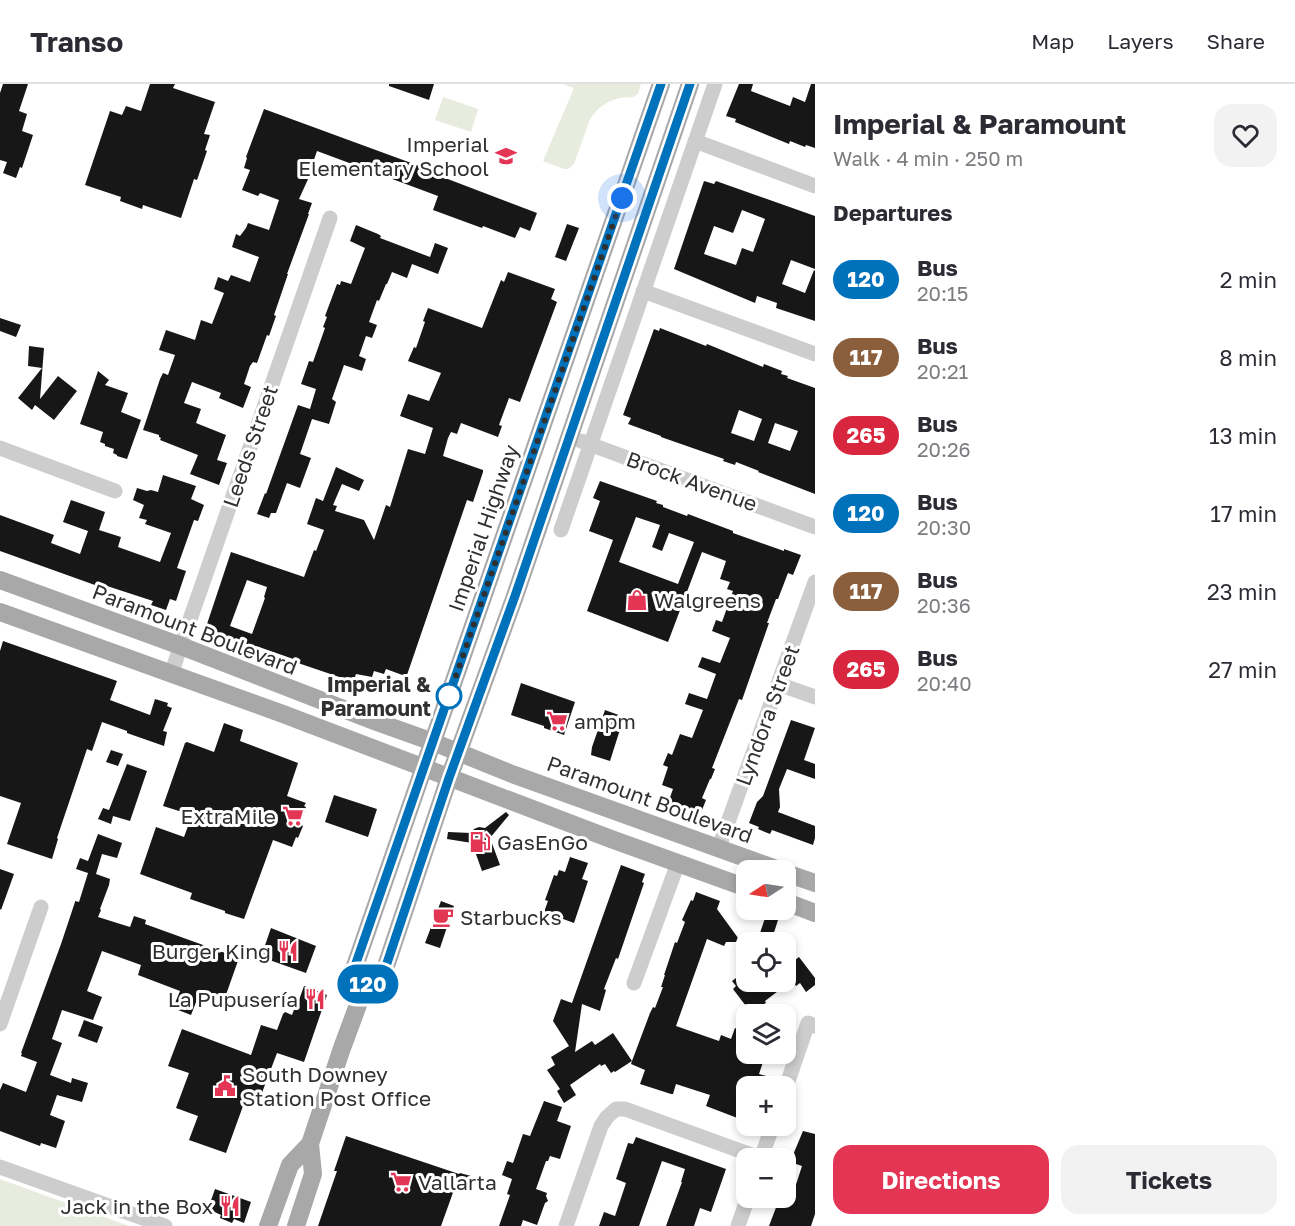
<!DOCTYPE html>
<html lang="en">
<head>
<meta charset="utf-8">
<style>
  :root { --surface:#fff; --page:#f2f2f3; --text:#2b2b33; --muted:#7c7c81; --line:#e1e1e2; --accent:#e23654 }
  body { margin:0; font-family:"Golos Text",sans-serif; background:var(--page); color:var(--text); height:100vh; display:flex; flex-direction:column; font-size:22px; white-space:nowrap }
  * { box-sizing:border-box; margin:0 }
  p { font-size:20px; color:var(--muted) }
  .icon { flex:none; width:33px; height:33px; fill:none; stroke:currentColor; stroke-width:2; stroke-linecap:round; stroke-linejoin:round }
  .map { position:relative; flex:1; overflow:hidden }
  .sheet { display:flex; flex-direction:column; background:var(--surface); width:480px }
  .sheet>* { flex:none }
  .badge { padding:0 12px; border-radius:20px; font-size:21px; line-height:39px }
  .needle { width:39px; rotate:258deg }
  .fabs { position:absolute; left:736px; top:776px; display:grid; gap:12px }
  .fabs a { display:grid; place-items:center; width:60px; height:60px; border-radius:12px; background:var(--surface); box-shadow:0 3px 9px #0003; font-size:30px }
  .you { position:absolute; width:30px; height:30px; margin:-15px; border:4px solid #fff; border-radius:50%; background:#1a73e8; box-shadow:0 0 0 9px #1a73e833 }
  .map>.badge { position:absolute; translate:-50% -50%; box-shadow:0 0 0 3px #fff }
  h2 { padding:0 18px; font-size:22px; line-height:54px }
  .round { display:grid; place-items:center; flex:none; width:63px; height:63px; border-radius:18px; background:var(--page) }
  .summary { display:flex; align-items:center; justify-content:space-between; height:102px; padding:0 18px }
  h1 { font-size:28px; font-weight:700; line-height:45px }
  .cta { display:flex; gap:12px; margin-top:auto; padding:12px 18px }
  .cta a { flex:1; height:69px; border-radius:18px; background:var(--accent); color:#fff; font-size:24px; font-weight:700; line-height:69px; text-align:center }
  .cta a+a { background:var(--page); color:var(--text) }
  ul { padding:0; list-style:none }
  li { display:flex; align-items:center; gap:18px; height:78px; padding:0 18px }
  li div { flex:1 }
  li b { display:block; font-size:22px }
  li em { font-style:normal }
  li .badge { min-width:66px; font-weight:700; text-align:center }
  header { display:flex; align-items:center; gap:36px; box-sizing:border-box; height:84px; padding:0 30px; background:var(--surface); border-bottom:2px solid var(--line) }
  header strong { font-size:28px }
  nav { display:flex; gap:33px; margin-inline-start:auto; font-size:21px }
  main { display:flex; flex:1; min-height:0 }
  .map>svg:first-child { display:block }
  .green { fill:#e7ecde }
  .building { fill:#171717; fill-rule:evenodd }
  .lines { fill:none; stroke-linecap:round; stroke-linejoin:round }
  .minor { stroke:#cdcdcd; stroke-width:15 }
  .major { stroke:#a8a8a8; stroke-width:18 }
  .line-casing { stroke:#fff; stroke-width:14 }
  .line { stroke:#0072bc; stroke-width:9 }
  .walk { stroke:#303030; stroke-width:6; stroke-dasharray:0 10.8 }
  .stop-dot { fill:#fff; stroke:#0072bc; stroke-width:3 }
  .labels { text-anchor:middle; dominant-baseline:central; stroke-width:6; stroke-linejoin:round; paint-order:stroke }
  .poi-label { font-size:21px; fill:#303030; stroke:#fff; text-anchor:start }
  .street-label { font-size:21px; fill:#303030; stroke:#fff }
  .stop-label { font-size:21px; font-weight:bold; fill:#303030; stroke:#fff; text-anchor:end }
</style>
</head>
<body>
<header>
<strong>Transo</strong>
<nav><a>Map</a><a>Layers</a><a>Share</a></nav>
</header>
<main>
<div class="map">
<svg width="815" height="1142" viewBox="0 0 815 1142">
  <rect width="100%" height="100%" fill="#fff"/>
  <path class="green" d="M563,0H641L638,10L633,13L619,14L608,18L598,25L590,35L574,80L568,85H564L543,77L574,4Z
    M443,13L478,25L471,48L435,36Z
    M0,1095L129,1142H0Z"/>
  <path class="building" d="M3,0H28L19,27L27,30L22,47L33,51L22,84L20,83L16,94L3,89L7,78L0,76V9Z
    M150,0H175L173,4L215,18L204,50L210,51L205,66L207,67L197,96L194,95L181,134L143,121L142,125L120,117L121,113L85,101L110,27L122,31L126,22L141,27Z
    M389,0H434L429,16L389,2Z
    M739,0H753L751,7L790,22L793,13L805,18L811,0H815V64L806,61L805,63L790,57L789,60L735,38L736,35L726,32Z
    M264,25L433,87L432,89L537,129L530,147L520,143L515,154L483,142L482,144L433,126L438,112L317,67L308,93H309L299,115L312,119L308,130H309L287,190H288L274,231L276,232L269,252L267,251L257,279L253,278L250,282L244,300L251,303L243,324L219,314L221,309L192,298L184,319L201,325L196,339L226,351L217,376L227,379L219,401L190,390L198,371L160,356L161,354L159,353V351L143,346L160,295L163,289L168,291L175,271L159,266L166,246L195,256L201,236L212,240L224,209L214,205L218,193L228,197L231,191L250,198L259,173L232,163L236,150L240,152L246,144L248,139L269,146L279,116L260,109L258,112L242,106L250,86L244,84L247,74L246,73Z
    M704,97L714,100L716,97L815,132V185L791,176L782,200L805,209L814,186L815,187V237L776,224L777,219L757,212L755,219L674,185ZM742,126L765,135L753,168L742,164L736,181L704,170L714,142L733,149Z
    M567,140L579,144L566,177L555,173Z
    M356,141L378,150L381,152L380,154L430,173L435,159L448,164L438,190L412,180L407,194L392,188L387,200H386L379,217L377,216L369,238L377,241L372,254L366,252L359,272L366,275L362,287L344,281L332,315L336,318L329,340L312,335L300,370L311,374L300,404L287,399L276,429H271L269,434L257,430L265,409L266,410L298,321L310,325L316,305L301,300L309,277L313,278L325,244L323,243L327,233L325,232L337,200L340,201L341,197L351,200L365,164L350,157Z
    M508,188L555,205L551,215L557,218L520,318L509,314L499,341L502,342L498,353L461,339L457,350L451,348L448,354L443,372L483,386V388L473,418L467,416L407,591H406L405,592L386,585L384,590L374,587L372,593L356,590L354,596L352,595L351,597L298,579L299,577L259,563L237,558L206,543L231,468L304,493L314,466L316,467L324,446L307,440L316,414L323,417L336,383L364,396L359,407L342,400L333,421L337,422L335,427L364,436L374,456L386,421L390,423L408,365L425,370L433,344L400,332L408,310L429,317L441,289L408,277L414,263L416,264L425,238L423,237L428,224L482,244L501,196L504,198ZM247,496L267,503L264,513L265,514L252,550L230,542Z
    M0,234L21,241L16,253L0,247Z
    M660,244L706,262L707,260L763,283L764,280L782,287L781,290L788,292L787,294L815,304V410L758,388L759,387L736,378L735,381L723,377L724,375L661,353V352L628,340L631,334L623,331L654,245L659,247ZM739,326L762,335L754,357L731,349ZM775,339L798,347L790,367L768,359Z
    M29,262L44,264L40,315L58,292L77,307L54,336L35,321L32,326L18,314L42,284L28,282Z
    M98,287L109,296L105,301L128,309L121,328L141,336L127,375L117,372V371L113,369L114,365L105,362V360L100,358L103,348L80,340Z
    M163,391L196,402L191,415L204,421L198,437L194,436L177,484L186,487L176,517L170,515L166,526L151,521L153,517L107,502L106,505L0,467V431L54,451L51,459L80,470L88,447L63,438L71,416L105,428L99,446L121,453L118,463L160,478L171,449L145,440L147,436L139,434L144,421L133,416L137,404L147,407L151,406L158,408Z
    M600,397L657,417L656,419L663,421V423L687,432L688,430L733,447V449L784,467V465L801,471L793,491L788,489L778,515H776L767,539H769L742,616L739,615L712,684L715,685L711,695H710L702,714L706,716L700,731L668,719L673,705L662,701L668,683L663,681L668,669L672,671L680,650L692,654L703,626L685,620L689,609L707,615L716,590L698,583L702,573L720,579L730,554L712,547L716,536L722,538L733,507L727,505L730,498L720,495L726,477L702,468L668,558L587,527L613,456L589,447L600,417L593,414ZM636,433L660,441L652,463L662,467L669,449L694,458L678,500L619,478Z
    M3,557L117,597L110,616L150,631L155,615L168,619L167,622L172,624L163,647L167,648L164,662L127,649V647L102,638L92,667L87,665L57,754L58,755L52,775L7,760L21,719L0,712V567Z
    M521,599L575,618L564,651L544,644V642L511,631Z
    M605,626L624,633L610,677L591,671L592,663Z
    M791,636L815,644L804,676L815,680V695L787,685L779,705L780,723L778,728L815,742V754L813,761L772,746L770,750L758,745L759,743L749,739L757,718L763,712Z
    M224,639L243,646L240,657L298,679L287,712L306,719L304,722L306,723L300,740L303,742L298,754L296,753L292,763L273,756L244,835L225,829V827L190,815L192,809L140,790L156,743L184,753L192,731L163,722L185,659L187,658L214,668Z
    M111,666L123,670L118,682L106,678Z
    M127,680L147,687L130,737L113,732L111,740L98,735L103,724L109,726Z
    M334,711L377,725L368,753L325,738Z
    M506,728L509,731L490,754L500,781L482,787L472,759L447,755L448,748L471,749L474,745L479,743L485,744Z
    M98,750L122,759L117,774L102,770L96,790L110,795L109,801L100,825L101,826L98,833L130,843L134,832L146,836L145,840L239,874L222,922L198,913L191,931L173,924L180,907L138,891L141,881L102,867L87,907L102,913L93,936L62,926L52,955L62,959L50,991L71,999L72,994L88,999L82,1018L57,1011L50,1031L65,1037L56,1064L41,1059L40,1062L0,1047V1006L3,999L26,1008L37,978L21,972L22,969H21L61,860L75,818V817L79,818L88,789L76,785L80,774L88,777Z
    M570,773L588,779L582,795L588,797L574,839L544,828L548,817L545,816L554,791L557,792L559,786L565,788Z
    M621,781L645,790L642,798L644,799L618,875L616,874L604,905L606,906L600,927L582,920L575,968L592,957L595,961L613,949L632,977L650,929L653,923L655,924L663,903H661L665,891H664L675,858L677,859L685,838L682,836L691,816L693,817L696,808L720,817L717,825L741,858H726L724,862L707,855L676,942L719,957L721,951L731,955L735,944L747,948V969H764L763,974L764,975L759,990L766,992L762,1002H747V1029H745L743,1034H740V1035L706,1022L710,1011L682,1002L676,1000L673,1010H671L640,1000L645,986L631,980L632,977L615,988L614,987L611,989L605,980L601,982L600,980L570,1001L576,1011L564,1019L557,1007L560,1005L547,986L555,981L551,973L569,962L553,937L561,915L572,919Z
    M0,785L14,790L1,826L0,825Z
    M441,817L454,822L440,864L425,859Z
    M766,831L778,836L771,858H757Z
    M271,844L316,862L306,889L261,873Z
    M799,873L815,894V901L806,908L800,899L796,902L794,899L786,905V901L765,917L766,919L764,920L772,930H752L733,905L736,902L732,897L747,886V897H786V883Z
    M304,902L327,911L304,978L277,969L260,1014L243,1022L226,1069L189,1056L198,1032L176,1024L189,989L168,982L182,945L251,971L261,941L277,946L283,930L285,928L292,931L298,915L299,916Z
    M84,936L103,943L97,959L78,952Z
    M544,1017L562,1023L557,1037L571,1042L560,1075L550,1072L548,1077H546L536,1105L547,1109L546,1112L548,1117L545,1119L537,1141L523,1136L521,1142H499L510,1111L507,1110L512,1095L502,1091L507,1077L513,1079L523,1050L530,1052Z
    M803,1047L815,1050V1130L811,1142H769L780,1113L791,1116L802,1082L790,1078Z
    M346,1052L459,1090L460,1089L471,1092L466,1107L455,1103L441,1142H318L337,1087H334Z
    M636,1053L726,1085L711,1128L700,1124L694,1142H666L682,1098H681L685,1085L662,1077L639,1142H599L604,1128L615,1132L626,1099L616,1095L628,1059L633,1060Z
    M215,1105L251,1118L244,1139L234,1135L232,1139L220,1134L221,1131L208,1125Z"/>
  <g class="lines">
    <path class="minor" d="M695,57L815,102
      M643,207L815,270
      M581,357L815,443
      M0,364L115,407
      M561,446L715,0
      M171,590L330,134
      M778,600L815,613
      M719,763L815,498
      M634,899L678,779
      M0,940L41,823
      M786,1003L808,939L815,942
      M761,1074L773,1041
      M0,1083L165,1142
      M566,1142L601,1042L607,1033L616,1025H625L760,1074
      M738,1142L748,1113"/>
    <path class="major" d="M0,496L181,562L377,638L433,658L512,690L779,786
      M0,528L283,630L611,755L747,804
      M786,789L815,799
      M786,818L815,829
      M365,902L355,882L661,0
      M268,1142L290,1081L310,1060
      M296,1142L313,1090L310,1060L342,964L365,902L383,891L449,694L515,512L690,0"/>
  </g>
  <g class="lines">
    <defs>
      <path id="line" d="M661,0L355,882L365,902L383,891L449,694L515,512L690,0"/>
    </defs>
    <use href="#line" class="line-casing"/>
    <use href="#line" class="line"/>
    <path class="walk" d="M449,612L622,114"/>
  </g>
  <defs>
    <symbol id="school-bare" viewBox="-9 -9 18 18"><path d="M0-5L7-2L0 1L-7-2ZM-4 1L0 2.5L4 1V4Q0 6-4 4Z" fill="#e23654" stroke="#fff" stroke-width="2.5" paint-order="stroke"/></symbol>
    <symbol id="shop-bare" viewBox="-9 -9 18 18"><path d="M-5-2.5h2.3a2.7 3.5 0 0 1 5.4 0H5L5.5 6h-11ZM-1.5-2.5h3a1.5 2.3 0 0 0-3 0Z" fill="#e23654" stroke="#fff" stroke-width="2.5" paint-order="stroke"/></symbol>
    <symbol id="supermarket-bare" viewBox="-9 -9 18 18"><path d="M-6-5.5h2.5l.6 2H6L4.5 2H-2.5L-4.4-4H-6ZM-1.5 3.2a1.3 1.3 0 1 0 .1 0ZM3 3.2a1.3 1.3 0 1 0 .1 0Z" fill="#e23654" stroke="#fff" stroke-width="2.5" paint-order="stroke"/></symbol>
    <symbol id="fuel-bare" viewBox="-9 -9 18 18"><path d="M-5.5-6h7V0h2V4h1.3V-2.5L3-4.5l.8-.8L6-3V5H2.5V1h-1V6h-7ZM-4.2-4.7v3.2H.2V-4.7Z" fill="#e23654" stroke="#fff" stroke-width="2.5" paint-order="stroke"/></symbol>
    <symbol id="cafe-bare" viewBox="-9 -9 18 18"><path d="M-5.5-4.5H6V0H3Q3 3.5 0 3.5H-2.5Q-5.5 3.5-5.5 0ZM3-3.2v2h1.7v-2ZM-6 4.5H4V6H-6Z" fill="#e23654" stroke="#fff" stroke-width="2.5" paint-order="stroke"/></symbol>
    <symbol id="restaurant-bare" viewBox="-9 -9 18 18"><path d="M-5-6h1v4h1v-4h1v4h1v-4h1v5L-1.5 .5V6h-2V.5L-5-1ZM5-6V6H3V1.5H1.5Q1.5-4 5-6Z" fill="#e23654" stroke="#fff" stroke-width="2.5" paint-order="stroke"/></symbol>
    <symbol id="civic-bare" viewBox="-9 -9 18 18"><path d="M-.6-6.5H3V-4.5H.6V-3L4-1V1h2V6H-6V1h2V-1L-.6-3ZM-1.2 2.5V6h2.4V2.5Z" fill="#e23654" stroke="#fff" stroke-width="2.5" paint-order="stroke"/></symbol>
  </defs>
  <g fill-rule="evenodd">
    <use href="#school-bare" x="491" y="57" width="30" height="30"/>
    <use href="#shop-bare" x="622" y="501" width="30" height="30"/>
    <use href="#supermarket-bare" x="542" y="622" width="30" height="30"/>
    <use href="#supermarket-bare" x="278" y="717" width="30" height="30"/>
    <use href="#fuel-bare" x="465" y="743" width="30" height="30"/>
    <use href="#cafe-bare" x="428" y="818" width="30" height="30"/>
    <use href="#restaurant-bare" x="273" y="852" width="30" height="30"/>
    <use href="#restaurant-bare" x="300" y="900" width="30" height="30"/>
    <use href="#civic-bare" x="210" y="987" width="30" height="30"/>
    <use href="#supermarket-bare" x="386" y="1083" width="30" height="30"/>
    <use href="#restaurant-bare" x="215" y="1107" width="30" height="30"/>
  </g>
  <circle class="stop-dot" cx="449" cy="612" r="12"/>
  <g class="labels">
    <g class="poi-label">
      <text x="489" y="60" text-anchor="end">Imperial<tspan x="489" dy="24">Elementary School</tspan></text>
      <text x="654" y="516">Walgreens</text>
      <text x="574" y="637">ampm</text>
      <text x="276" y="732" text-anchor="end">ExtraMile</text>
      <text x="497" y="758">GasEnGo</text>
      <text x="460" y="833">Starbucks</text>
      <text x="271" y="867" text-anchor="end">Burger King</text>
      <text x="298" y="915" text-anchor="end">La Pupusería</text>
      <text x="242" y="990">South Downey<tspan x="242" dy="24">Station Post Office</tspan></text>
      <text x="418" y="1098">Vallarta</text>
      <text x="213" y="1122" text-anchor="end">Jack in the Box</text>
    </g>
    <g class="street-label">
      <text transform="translate(250 362) rotate(-71)">Leeds Street</text>
      <text transform="translate(692 397) rotate(20)">Brock Avenue</text>
      <text transform="translate(483 444) rotate(-71)">Imperial Highway</text>
      <text transform="translate(195 545) rotate(21)">Paramount Boulevard</text>
      <text transform="translate(767 631) rotate(-70)">Lyndora Street</text>
      <text transform="translate(650 715) rotate(20)">Paramount Boulevard</text>
    </g>
    <g class="stop-label">
      <text x="431" y="600">Imperial &amp;<tspan x="431" dy="24">Paramount</tspan></text>
    </g>
  </g>
</svg>
<div class="fabs">
<a><svg class="needle" viewBox="-14 -14 28 28"><path d="M0-13l5 13h-10z" fill="#e53935"/><path d="M0 13l5-13h-10z" fill="#7c7c81"/></svg></a>
<a><svg class="icon" aria-label="locate" viewBox="0 0 24 24"><circle cx="12" cy="12" r="6"/><path d="M12 2v4M12 18v4M2 12h4M18 12h4"/></svg></a>
<a><svg class="icon" aria-label="layers" viewBox="0 0 24 24"><path d="M12 4l9 5-9 5-9-5zM3 14l9 5 9-5"/></svg></a>
<a>+</a>
<a>−</a>
</div>
<div class="you" style="left:622px;top:114px"></div>
<b class="badge" style="left:368px;top:900px;background:#0072bc;color:#fff">120</b>
</div>
<section class="sheet">
<div class="summary"><div><h1>Imperial &amp; Paramount</h1><p>Walk · 4 min · 250 m</p></div><a class="round"><svg class="icon" aria-label="heart" viewBox="0 0 24 24"><path d="M12 20l-8-8c-3-5 5-10 8-4 3-6 11-1 8 4z"/></svg></a></div>
<h2>Departures</h2>
<ul>
<li><span class="badge" style="background:#0072bc;color:#fff">120</span><div><b>Bus</b><p>20:15</p></div><em>2 min</em></li>
<li><span class="badge" style="background:#8b5e3c;color:#fff">117</span><div><b>Bus</b><p>20:21</p></div><em>8 min</em></li>
<li><span class="badge" style="background:#d7263d;color:#fff">265</span><div><b>Bus</b><p>20:26</p></div><em>13 min</em></li>
<li><span class="badge" style="background:#0072bc;color:#fff">120</span><div><b>Bus</b><p>20:30</p></div><em>17 min</em></li>
<li><span class="badge" style="background:#8b5e3c;color:#fff">117</span><div><b>Bus</b><p>20:36</p></div><em>23 min</em></li>
<li><span class="badge" style="background:#d7263d;color:#fff">265</span><div><b>Bus</b><p>20:40</p></div><em>27 min</em></li>
</ul>
<div class="cta"><a>Directions</a><a>Tickets</a></div>
</section>
</main>
</body>
</html>
